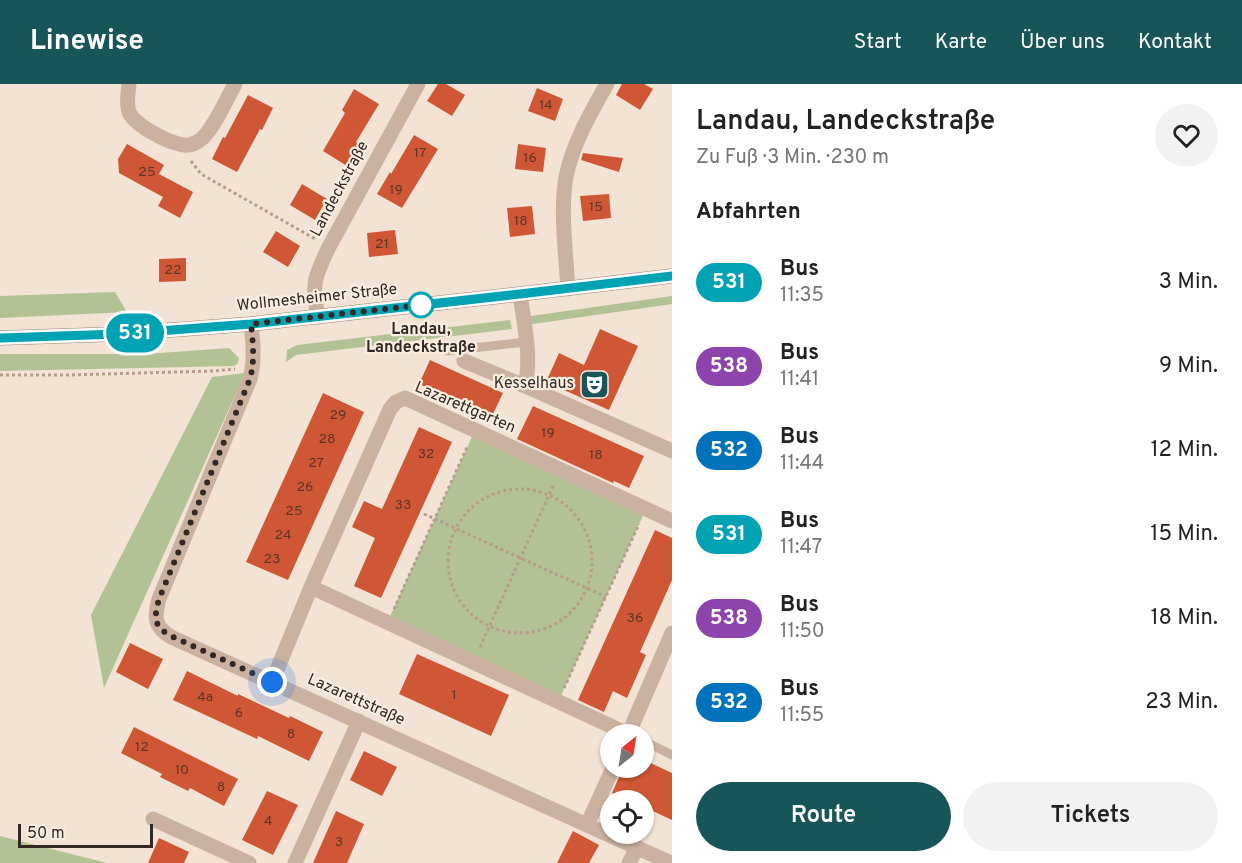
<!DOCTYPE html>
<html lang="de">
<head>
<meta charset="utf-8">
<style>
  :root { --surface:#fff; --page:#f2f2f2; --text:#222; --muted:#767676; --accent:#175558 }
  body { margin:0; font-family:Overpass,sans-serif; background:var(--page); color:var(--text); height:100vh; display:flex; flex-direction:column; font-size:22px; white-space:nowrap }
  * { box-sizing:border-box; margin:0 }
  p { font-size:20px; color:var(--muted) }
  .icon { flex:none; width:33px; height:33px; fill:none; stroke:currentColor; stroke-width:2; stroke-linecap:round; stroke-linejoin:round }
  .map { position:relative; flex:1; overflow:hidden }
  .sheet { display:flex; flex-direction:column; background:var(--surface); width:570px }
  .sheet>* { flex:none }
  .badge { padding:0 12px; border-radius:20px; font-size:21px; line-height:39px }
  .needle { width:39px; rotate:30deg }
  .buttons { position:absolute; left:600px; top:640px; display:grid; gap:12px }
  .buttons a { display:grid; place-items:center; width:54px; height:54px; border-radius:50%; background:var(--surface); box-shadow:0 2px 4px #0004; font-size:30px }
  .scale { position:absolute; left:18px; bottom:15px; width:135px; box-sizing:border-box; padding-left:6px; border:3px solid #342824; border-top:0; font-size:16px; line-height:21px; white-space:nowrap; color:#342824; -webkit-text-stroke:4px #faeee0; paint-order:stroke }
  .you { position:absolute; width:30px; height:30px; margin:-15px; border:4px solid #fff; border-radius:50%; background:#1a73e8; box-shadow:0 0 0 9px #1a73e833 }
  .map>.badge { position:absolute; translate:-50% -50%; box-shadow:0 0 0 3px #fff }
  h2 { padding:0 24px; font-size:22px; line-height:54px }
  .round { display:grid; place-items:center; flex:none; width:63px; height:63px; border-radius:32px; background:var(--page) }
  .head { display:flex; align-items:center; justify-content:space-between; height:102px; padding:0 24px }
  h1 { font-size:28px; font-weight:600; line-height:45px }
  .action { display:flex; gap:12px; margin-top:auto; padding:12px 24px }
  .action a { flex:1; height:69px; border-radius:36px; background:var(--accent); color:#fff; font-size:24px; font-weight:600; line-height:69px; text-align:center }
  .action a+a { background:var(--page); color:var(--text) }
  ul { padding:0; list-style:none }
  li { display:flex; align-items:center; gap:18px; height:84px; padding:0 24px }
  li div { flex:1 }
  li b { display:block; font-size:22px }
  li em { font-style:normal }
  li .badge { min-width:66px; font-weight:700; text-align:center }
  header { display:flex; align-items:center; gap:36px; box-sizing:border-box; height:84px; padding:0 30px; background:var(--accent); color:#fff }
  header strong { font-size:28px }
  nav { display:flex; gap:33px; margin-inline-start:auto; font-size:21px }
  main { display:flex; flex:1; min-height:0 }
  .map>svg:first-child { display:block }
  .green { fill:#b3c294 }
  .building { fill:#d05735 }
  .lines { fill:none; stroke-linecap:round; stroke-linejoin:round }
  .path { stroke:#b69c8a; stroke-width:3; stroke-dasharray:3 3; stroke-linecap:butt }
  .service { stroke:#cbb2a0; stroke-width:9 }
  .minor { stroke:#cbb2a0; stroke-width:15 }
  .secondary { stroke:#9e8171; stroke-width:15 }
  .line-casing { stroke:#fff; stroke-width:14 }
  .line { stroke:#00a3b4; stroke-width:9 }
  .walk { stroke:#342824; stroke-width:6; stroke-dasharray:0 10.8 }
  .stop-dot { fill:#fff; stroke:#00a3b4; stroke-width:3 }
  .labels { text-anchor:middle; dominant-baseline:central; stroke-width:4.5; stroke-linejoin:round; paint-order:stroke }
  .number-label { font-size:14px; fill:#5b3428 }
  .street-label { font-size:16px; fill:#342824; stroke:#faeee0 }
  .stop-label { font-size:16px; font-weight:bold; fill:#342824; stroke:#faeee0 }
  .poi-label { font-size:16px; fill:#342824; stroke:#faeee0; text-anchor:end }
</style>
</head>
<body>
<header>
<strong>Linewise</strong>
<nav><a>Start</a><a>Karte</a><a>Über uns</a><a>Kontakt</a></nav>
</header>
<main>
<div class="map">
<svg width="672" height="779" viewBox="0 0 672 779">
  <rect width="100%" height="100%" fill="#f2e3d4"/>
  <path class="green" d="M115,208L127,228L0,234V212Z
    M672,212V220L526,241L524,233Z
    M510,236L512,245L296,271L286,278L287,266L297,261Z
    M229,264L239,274L238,279L234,282L0,287V270H146Z
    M245,289L104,604L91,531L212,293Z
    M475,346L646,425L558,618L387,539Z
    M0,752L107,779H0Z"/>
  <path class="building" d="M438,0H446L465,11L452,32L427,17Z
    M622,0H644L653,5L640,26L616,11Z
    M537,4L563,15L555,37L528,27Z
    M354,5L379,20L356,58L360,60L347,82L323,67L345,29L342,26Z
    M248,11L273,24L262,46L260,45L237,88L212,75L223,53L225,54Z
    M414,51L438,65L402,124L377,110L390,88L391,90Z
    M127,60L164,81L159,90L193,108L180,134L158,122L163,113L119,89L118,75Z
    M518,60L546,64L543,88L515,85Z
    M583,69L623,74L619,88L581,76Z
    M302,100L327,115L315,136L290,121Z
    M609,110L611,134L583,137L580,112Z
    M532,122L535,150L510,153L507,124Z
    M395,146L398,170L369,173L367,149Z
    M276,147L300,162L288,183L263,168Z
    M186,174V197L159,198V175Z
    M600,245L638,262L609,326L546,298L559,269L584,281Z
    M430,276L503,309L492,332L419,300Z
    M323,309L364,328L288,496L246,478Z
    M533,322L644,372L629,404L614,397L613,399L517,355Z
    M419,343L452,358L381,514L354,502L375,454L352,443L364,417L382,425Z
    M655,446L672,454V496L640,568L646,571L627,614L613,607L604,628L578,616Z
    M130,559L163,575L148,605L116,588Z
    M417,570L509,611L491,652L399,610Z
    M187,587L238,612V610L289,634L290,632L323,648L309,677L258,652L257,655L173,616Z
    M134,643L238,695L224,722L190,704L188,707L160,693L162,690L121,669Z
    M364,667L397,683L382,712L350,696Z
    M644,676L672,689V736L644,723V717H630L612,709L623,684H644Z
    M267,707L298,721L273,771L242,756Z
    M336,727L364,740L347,779H313Z
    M573,747L599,761L589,779H557Z
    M159,754L189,768L184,779H148Z"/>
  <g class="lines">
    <path class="path" d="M191,77L201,90L317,156
      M0,291H68L212,287L235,285
      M448 477a72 72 0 1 1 144 0a72 72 0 1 1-144 0Z
      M424,430L606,513
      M394,525L468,361
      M480,563L554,400
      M564,604L639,440"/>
    <path class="service" d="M447,267L526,258
      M644,657L672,671"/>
    <path class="minor" d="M129,0C128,9 126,19 129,28C134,41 166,57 179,60C185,62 192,61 197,58C211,52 227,14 235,0
      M568,205C566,171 560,126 566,93C573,59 590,30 607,0
      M520,210C524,241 532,272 525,302
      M318,233C311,200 315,192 329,163L418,0
      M251,240C253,259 255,276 250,295L159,515C154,534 154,542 171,553L671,779
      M464,277L525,302L672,367
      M311,503L628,650
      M272,598L311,503L390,325L396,318L405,314L672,437
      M628,651L672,549
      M153,735L249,779
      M587,741L613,684
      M295,779L359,637
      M629,779L637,764"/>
    <path class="secondary" d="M0,254L119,250L251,240L520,210L672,192"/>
  </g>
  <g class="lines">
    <defs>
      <path id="line" d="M0,254L119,250L251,240L520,210L672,192"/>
    </defs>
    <use href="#line" class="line-casing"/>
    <use href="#line" class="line"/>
    <path class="walk" d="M272,598L171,552C153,542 154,534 159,515L250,295C255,276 253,259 251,240L421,221"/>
  </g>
  <defs>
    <symbol id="theatre-square" viewBox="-11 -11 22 22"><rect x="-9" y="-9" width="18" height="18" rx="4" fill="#175558" stroke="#faeee0"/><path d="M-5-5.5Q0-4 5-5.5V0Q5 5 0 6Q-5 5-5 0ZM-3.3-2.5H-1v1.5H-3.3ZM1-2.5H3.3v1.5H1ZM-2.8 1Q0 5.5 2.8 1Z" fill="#fff"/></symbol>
  </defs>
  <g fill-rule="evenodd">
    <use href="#theatre-square" x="578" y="284" width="33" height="33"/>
  </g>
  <circle class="stop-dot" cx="421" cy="221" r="12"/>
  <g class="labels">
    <g class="number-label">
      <text x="546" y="21">14</text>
      <text x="420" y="69">17</text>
      <text x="530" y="74">16</text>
      <text x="147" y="88">25</text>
      <text x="396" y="106">19</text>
      <text x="596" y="123">15</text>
      <text x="521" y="137">18</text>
      <text x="382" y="160">21</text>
      <text x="173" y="186">22</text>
      <text x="338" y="331">29</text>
      <text x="548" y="349">19</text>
      <text x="327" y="355">28</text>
      <text x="426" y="370">32</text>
      <text x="596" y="371">18</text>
      <text x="316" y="379">27</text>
      <text x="305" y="403">26</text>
      <text x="403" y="421">33</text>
      <text x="294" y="427">25</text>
      <text x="283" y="451">24</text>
      <text x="272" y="475">23</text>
      <text x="635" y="534">36</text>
      <text x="454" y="611">1</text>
      <text x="205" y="613">4a</text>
      <text x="239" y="629">6</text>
      <text x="291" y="650">8</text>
      <text x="142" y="663">12</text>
      <text x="182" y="686">10</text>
      <text x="221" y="703">8</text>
      <text x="268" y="737">4</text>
      <text x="339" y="758">3</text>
    </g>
    <g class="street-label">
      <text transform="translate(340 105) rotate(-62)">Landeckstraße</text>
      <text transform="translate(317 214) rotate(-6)">Wollmesheimer Straße</text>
      <text transform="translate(465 324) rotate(23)">Lazarettgarten</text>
      <text transform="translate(356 616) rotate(24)">Lazarettstraße</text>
    </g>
    <g class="stop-label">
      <text x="421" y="246">Landau,<tspan x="421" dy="18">Landeckstraße</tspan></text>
    </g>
    <g class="poi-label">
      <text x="574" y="300">Kesselhaus</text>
    </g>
  </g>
</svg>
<div class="buttons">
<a><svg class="needle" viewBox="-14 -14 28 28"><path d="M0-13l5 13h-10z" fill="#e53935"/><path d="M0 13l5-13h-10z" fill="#767676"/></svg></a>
<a><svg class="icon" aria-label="locate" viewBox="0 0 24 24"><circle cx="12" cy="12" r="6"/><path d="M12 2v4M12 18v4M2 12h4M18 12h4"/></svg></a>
</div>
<div class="scale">50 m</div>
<div class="you" style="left:272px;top:598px"></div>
<b class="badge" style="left:135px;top:249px;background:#00a3b4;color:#fff">531</b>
</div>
<section class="sheet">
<div class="head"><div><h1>Landau, Landeckstraße</h1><p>Zu Fuß · 3 Min. · 230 m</p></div><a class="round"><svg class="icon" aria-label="heart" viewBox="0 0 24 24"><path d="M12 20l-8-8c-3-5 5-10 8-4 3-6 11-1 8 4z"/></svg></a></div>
<h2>Abfahrten</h2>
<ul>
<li><span class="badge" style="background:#00a3b4;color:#fff">531</span><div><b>Bus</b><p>11:35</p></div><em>3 Min.</em></li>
<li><span class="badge" style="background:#8e44ad;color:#fff">538</span><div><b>Bus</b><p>11:41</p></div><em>9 Min.</em></li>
<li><span class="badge" style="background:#0072bc;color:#fff">532</span><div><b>Bus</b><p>11:44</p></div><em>12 Min.</em></li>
<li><span class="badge" style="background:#00a3b4;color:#fff">531</span><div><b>Bus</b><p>11:47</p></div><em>15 Min.</em></li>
<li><span class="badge" style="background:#8e44ad;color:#fff">538</span><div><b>Bus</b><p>11:50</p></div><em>18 Min.</em></li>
<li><span class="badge" style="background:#0072bc;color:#fff">532</span><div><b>Bus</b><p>11:55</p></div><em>23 Min.</em></li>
</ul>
<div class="action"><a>Route</a><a>Tickets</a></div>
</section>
</main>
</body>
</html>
